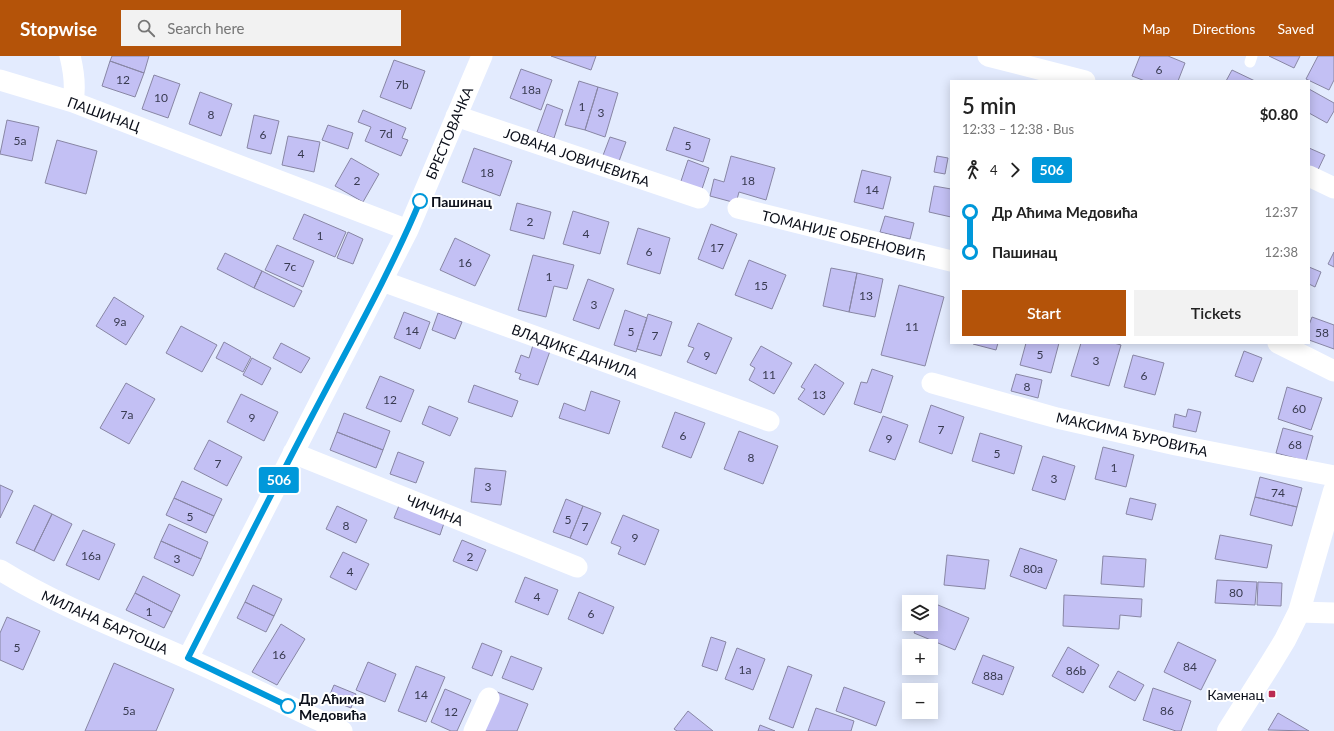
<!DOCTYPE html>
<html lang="en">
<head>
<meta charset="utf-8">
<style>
  :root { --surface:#fff; --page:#f2f2f2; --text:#222; --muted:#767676; --accent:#b45309 }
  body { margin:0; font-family:Lato,sans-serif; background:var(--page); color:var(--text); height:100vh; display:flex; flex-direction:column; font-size:15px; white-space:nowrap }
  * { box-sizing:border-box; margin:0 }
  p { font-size:13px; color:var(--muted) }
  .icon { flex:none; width:22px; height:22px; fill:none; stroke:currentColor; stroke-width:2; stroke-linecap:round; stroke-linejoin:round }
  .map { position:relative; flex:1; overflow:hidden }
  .panel { position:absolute; left:950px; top:24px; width:360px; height:264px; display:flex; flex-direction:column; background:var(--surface); border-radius:0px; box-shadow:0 2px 10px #0003 }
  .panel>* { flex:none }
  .badge { padding:0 8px; border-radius:3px; font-size:14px; line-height:26px }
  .fabs { position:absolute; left:902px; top:539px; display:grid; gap:8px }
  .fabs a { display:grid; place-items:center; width:36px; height:36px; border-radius:0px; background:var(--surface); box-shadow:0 2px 10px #0003; font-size:20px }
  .map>.badge { position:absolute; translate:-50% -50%; box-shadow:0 0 0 2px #fff }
  .legs { display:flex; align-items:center; gap:6px; height:44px; padding:0 12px; font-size:13px }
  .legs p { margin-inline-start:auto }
  .headline { display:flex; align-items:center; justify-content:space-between; height:68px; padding:0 12px }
  h1 { font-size:22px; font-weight:600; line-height:30px }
  .action { display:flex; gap:8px; margin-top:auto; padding:8px 12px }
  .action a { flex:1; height:46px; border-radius:0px; background:var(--accent); color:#fff; font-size:16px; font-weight:600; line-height:46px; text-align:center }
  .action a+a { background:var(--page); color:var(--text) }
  ul { padding:0 12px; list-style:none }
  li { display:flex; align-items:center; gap:14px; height:40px; font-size:15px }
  li i { display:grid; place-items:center; width:6px; height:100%; margin:0 5px; background:currentColor }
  li i::after { content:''; width:10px; height:10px; margin:-5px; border:3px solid; border-radius:50%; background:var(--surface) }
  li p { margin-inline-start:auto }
  li:first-child i { background:linear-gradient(#0000 50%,currentColor 0) }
  li:last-child i { background:linear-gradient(currentColor 50%,#0000 0) }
  header { display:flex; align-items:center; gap:24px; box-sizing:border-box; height:56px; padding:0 20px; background:var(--accent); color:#fff }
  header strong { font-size:19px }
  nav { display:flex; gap:22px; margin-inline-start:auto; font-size:14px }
  .search { width:280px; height:36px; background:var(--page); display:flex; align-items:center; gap:10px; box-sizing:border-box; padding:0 14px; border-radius:0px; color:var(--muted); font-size:15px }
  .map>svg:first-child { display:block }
  .building { fill:#c3c0f4; stroke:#8886a4 }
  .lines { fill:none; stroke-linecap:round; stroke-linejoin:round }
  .service { stroke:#fff; stroke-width:11 }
  .minor { stroke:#fff; stroke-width:21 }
  .tertiary { stroke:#fff; stroke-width:22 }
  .line-1-casing { stroke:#fff; stroke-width:9 }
  .line-1 { stroke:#0098da; stroke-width:6 }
  .stop-1-dot { fill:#fff; stroke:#0098da; stroke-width:2 }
  .poi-dot { fill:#ba2a51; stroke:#fff; stroke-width:1.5 }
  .labels { text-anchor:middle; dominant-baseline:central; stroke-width:4; stroke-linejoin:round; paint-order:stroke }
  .number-label { font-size:12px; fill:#383a50 }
  .street-label { font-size:14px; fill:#0a0e19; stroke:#fff }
  .stop-label { font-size:14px; font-weight:bold; fill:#0a0e19; stroke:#fff; text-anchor:start }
  .poi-label { font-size:14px; fill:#0a0e19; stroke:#fff; text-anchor:end }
</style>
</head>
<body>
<header>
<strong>Stopwise</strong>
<div class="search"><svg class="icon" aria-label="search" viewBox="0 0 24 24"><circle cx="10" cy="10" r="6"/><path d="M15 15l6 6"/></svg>Search here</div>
<nav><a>Map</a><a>Directions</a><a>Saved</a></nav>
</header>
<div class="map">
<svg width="1334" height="675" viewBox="0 0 1334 675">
  <rect width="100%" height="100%" fill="#e3ebfe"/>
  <path class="building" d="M112,0H149L144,17L110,5Z
    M551,0H596L591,14Z
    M1140,0H1168L1185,7L1178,25H1145L1132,20Z
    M1269,0H1300L1294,12Z
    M1318,0H1334V24L1329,34L1306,23Z
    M394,4L425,15L411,53L380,41Z
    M110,5L144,17L135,41L102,30Z
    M521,13L552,24L541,54L510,42Z
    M1232,14L1255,25H1226Z
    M154,19L180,28L168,62L142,53Z
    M579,25L598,31L585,74L565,69Z
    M598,31L618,37L605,81L585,74Z
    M1309,33L1334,47V55L1327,67L1309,57Z
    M200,36L232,48L221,80L189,68Z
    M547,48L563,54L554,82L537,76Z
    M363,54L406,72L402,82L408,84L401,100L365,85L371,71L358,66Z
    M254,59L279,65L271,98L247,92Z
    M7,64L39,71L32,105L0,98Z
    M328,69L353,77L348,93L322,84Z
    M674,71L710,83L703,106L666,94Z
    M288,80L320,86L314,116L282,109Z
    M610,81L626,86L618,108L602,102Z
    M57,84L97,95L86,138L45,127Z
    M474,92L512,105L500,140L462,126Z
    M1309,92L1325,99L1316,118L1309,115Z
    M731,100L775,112L766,144L739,136L736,147L710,140L714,123L724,126Z
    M937,100L948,102L945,118L934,116Z
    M351,102L379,118L363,146L335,130Z
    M688,104L709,112L701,136L680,128Z
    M862,114L891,121L883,153L854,146Z
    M934,130L951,133V161L929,156Z
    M517,147L551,156L544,183L510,174Z
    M573,155L609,166L600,198L563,188Z
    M304,158L346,176L335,201L293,183Z
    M885,160L914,167L910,183L880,176Z
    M711,168L737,178L723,213L698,203Z
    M638,172L670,182L660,218L627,208Z
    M348,176L363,183L353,208L337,202Z
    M455,182L490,199L475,230L440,214Z
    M277,189L314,205L303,231L265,214Z
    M1334,196V211L1328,208Z
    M225,197L262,215L254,232L217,213Z
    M533,199L574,209L567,233L554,230L546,261L518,254Z
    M749,204L786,219L772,253L735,239Z
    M1309,211L1321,216L1315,231L1309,228Z
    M831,212L857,217L849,256L823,250Z
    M262,215L302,235L294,251L254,232Z
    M857,217L883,223L875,261L849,256Z
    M588,223L614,233L599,273L573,264Z
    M899,229L944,241L925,310L881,299Z
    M114,241L144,260L126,289L96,270Z
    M625,254L647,262L636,296L614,289Z
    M404,256L430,266L420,293L394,282Z
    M438,257L462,266L455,283L432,274Z
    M648,258L672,266L661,300L637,293Z
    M1312,261L1334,269V293L1309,284V269Z
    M698,267L732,282L716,318L687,306L694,292L688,290Z
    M181,270L217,289L202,316L166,297Z
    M224,286L251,301L243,316L216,302Z
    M281,287L310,302L301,317L273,302Z
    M973,287H998L996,294L973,288Z
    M1026,287H1059L1051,317L1020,309Z
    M1081,287H1114L1121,289L1109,330L1071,320Z
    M533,289L550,295L538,329L519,323L521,318L515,316L521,299L529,302Z
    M761,290L792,307L774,338L749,324L755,312L750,309Z
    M1244,295L1262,302L1253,326L1235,320Z
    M1133,299L1164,307L1155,339L1124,331Z
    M252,302L271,312L262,329L243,319Z
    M815,308L844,327L824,359L798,343L805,333L801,331Z
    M872,313L893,320L881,357L854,348L861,326L867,327Z
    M1016,318L1042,324L1038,342L1011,335Z
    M380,320L414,334L401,366L366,352Z
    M126,327L155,343L129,388L100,372Z
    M474,329L518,345L512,361L468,346Z
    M1287,331L1322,342L1311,374L1278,363Z
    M591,335L620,345L609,378L559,362L564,347L585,355Z
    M241,338L278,356L264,385L227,366Z
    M931,349L964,361L952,398L919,386Z
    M429,350L458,362L450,380L422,368Z
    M1188,353L1201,356L1196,376L1173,371L1175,358L1186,361Z
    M675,356L705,367L691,402L662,391Z
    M344,357L390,375L383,394L337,376Z
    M883,360L908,369L895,404L869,395Z
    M1283,372L1313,380L1306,405L1276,397Z
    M739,375L778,390L763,428L724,413Z
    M337,376L383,394L376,412L330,394Z
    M980,377L1022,390L1014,418L972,405Z
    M209,384L242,401L227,430L194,413Z
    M1103,391L1134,399L1126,431L1095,423Z
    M398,396L424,406L416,427L390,418Z
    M1043,400L1075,410L1065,444L1032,434Z
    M475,412L506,415L501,449L471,446Z
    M1260,421L1302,432L1297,451L1255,441Z
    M182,425L222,443L214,460L174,442Z
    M0,429L13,435L0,462Z
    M1255,441L1297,451L1292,470L1250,459Z
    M174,442L214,460L206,477L166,459Z
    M1130,442L1156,448L1152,464L1126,458Z
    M566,443L583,450L570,482L553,476Z
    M400,447L445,464L440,479L394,462Z
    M34,449L52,458L34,495L16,487Z
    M337,450L367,464L356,487L326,473Z
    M583,450L601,457L587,489L570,482Z
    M52,458L72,468L54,505L34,495Z
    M623,459L659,474L645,509L618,498L621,491L611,487Z
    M169,468L208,486L201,503L161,485Z
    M83,474L115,488L99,524L66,509Z
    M1220,479L1272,489L1267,512L1215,503Z
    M462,484L486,494L477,515L453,505Z
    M161,485L201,503L193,520L154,502Z
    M1020,492L1057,504L1046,533L1010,520Z
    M343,496L369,508L356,534L330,521Z
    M947,499L989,504L985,533L944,529Z
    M1103,500L1146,503L1144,531L1101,528Z
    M143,520L180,539L172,556L135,537Z
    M525,521L558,534L548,559L515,546Z
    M1217,524L1257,526L1255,549L1215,547Z
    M1258,526L1282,527L1281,550L1257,549Z
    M253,529L282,543L274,560L245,546Z
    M579,536L614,551L603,578L568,563Z
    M135,537L172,556L164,572L126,554Z
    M1064,539L1142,543L1141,561L1120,559L1119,573L1063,570Z
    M245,546L274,560L266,576L237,562Z
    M931,546L969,562L955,594L914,577L918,568H931Z
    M7,561L40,575L23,614L0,604V577Z
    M281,568L305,583L277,629L252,616Z
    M711,581L726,586L717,615L702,610Z
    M1178,586L1216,604L1201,634L1164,616Z
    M482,587L502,595L492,620L472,612Z
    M1068,591L1099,609L1083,637L1052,620Z
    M737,592L765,603L753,634L725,623Z
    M983,599L1014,611L1003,639L972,627Z
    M511,600L542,612L533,634L502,622Z
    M368,606L396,618L385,646L356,634Z
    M114,607L174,633L156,675H85Z
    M416,610L445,621L426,666L398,655Z
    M788,610L812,619L793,672L769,663Z
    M1118,615L1144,629L1135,645L1109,631Z
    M334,629L356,638L351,652L328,643Z
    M844,631L885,646L876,670L836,655Z
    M1153,632L1191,645L1181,675H1176L1143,664Z
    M445,633L471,644L457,675H451L431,666Z
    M497,636L528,648L517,675H481Z
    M816,652L854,665L851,675H808Z
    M688,655L713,675H677L674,673Z
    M1278,657L1309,675L1268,674Z
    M760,669L775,675H758Z"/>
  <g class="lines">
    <path class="service" d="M1250,6L1252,0"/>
    <path class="minor" d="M70,0C74,16 76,30 73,46
      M988,0L1085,25
      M0,24L73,46L408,174
      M456,60L699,142
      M1309,120L1334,132
      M738,152L951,205
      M382,225L769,365
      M1278,287L1334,315
      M932,327L1057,362L1176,389L1334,420
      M293,397L577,511
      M0,514C58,550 123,574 186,602C239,625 290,651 342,675
      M1299,556L1334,557
      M188,602L408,174L482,0
      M474,675L489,642"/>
    <path class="tertiary" d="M1228,675L1271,607L1285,584L1299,556L1334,435"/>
  </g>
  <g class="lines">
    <defs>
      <path id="line-1" d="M288,650L188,602C229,521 270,440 312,360C349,289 389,219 420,145"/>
    </defs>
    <use href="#line-1" class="line-1-casing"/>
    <use href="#line-1" class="line-1"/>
  </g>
  <g class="stop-1-dot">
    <circle cx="420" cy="145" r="7"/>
    <circle cx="288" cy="650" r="7"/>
  </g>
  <rect class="poi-dot" x="1268" y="634" width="8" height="8" rx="2"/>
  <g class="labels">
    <g class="number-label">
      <text x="1159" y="13">6</text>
      <text x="123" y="23">12</text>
      <text x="402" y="28">7b</text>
      <text x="531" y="33">18a</text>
      <text x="161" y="41">10</text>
      <text x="582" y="50">1</text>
      <text x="601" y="56">3</text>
      <text x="211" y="58">8</text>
      <text x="386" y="77">7d</text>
      <text x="263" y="78">6</text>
      <text x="20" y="84">5a</text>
      <text x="688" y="89">5</text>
      <text x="301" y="97">4</text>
      <text x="487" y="116">18</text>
      <text x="357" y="124">2</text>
      <text x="748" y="124">18</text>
      <text x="872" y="133">14</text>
      <text x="530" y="165">2</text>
      <text x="586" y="177">4</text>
      <text x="320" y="179">1</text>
      <text x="717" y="191">17</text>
      <text x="649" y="195">6</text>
      <text x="465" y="206">16</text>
      <text x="290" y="210">7c</text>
      <text x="549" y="220">1</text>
      <text x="761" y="229">15</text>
      <text x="866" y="239">13</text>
      <text x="594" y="248">3</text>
      <text x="120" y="265">9a</text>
      <text x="912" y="270">11</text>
      <text x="412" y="274">14</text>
      <text x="631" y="275">5</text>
      <text x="1322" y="276">58</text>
      <text x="655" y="279">7</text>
      <text x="1040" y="298">5</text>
      <text x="707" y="299">9</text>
      <text x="1096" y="304">3</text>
      <text x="769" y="318">11</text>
      <text x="1144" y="319">6</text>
      <text x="1027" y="330">8</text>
      <text x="819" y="338">13</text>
      <text x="390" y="343">12</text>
      <text x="1299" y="352">60</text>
      <text x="127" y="358">7a</text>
      <text x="252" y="361">9</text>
      <text x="941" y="373">7</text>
      <text x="683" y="379">6</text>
      <text x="889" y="382">9</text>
      <text x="1295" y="388">68</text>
      <text x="997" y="397">5</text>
      <text x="751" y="401">8</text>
      <text x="218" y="407">7</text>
      <text x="1114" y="411">1</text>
      <text x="1054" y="422">3</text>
      <text x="488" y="430">3</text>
      <text x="1278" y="436">74</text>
      <text x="190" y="460">5</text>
      <text x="568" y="463">5</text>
      <text x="346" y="469">8</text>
      <text x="585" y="470">7</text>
      <text x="635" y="481">9</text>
      <text x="91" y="499">16a</text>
      <text x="470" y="500">2</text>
      <text x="177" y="502">3</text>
      <text x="1033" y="512">80a</text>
      <text x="350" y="515">4</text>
      <text x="1236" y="536">80</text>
      <text x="537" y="540">4</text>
      <text x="149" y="555">1</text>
      <text x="591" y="557">6</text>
      <text x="17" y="591">5</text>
      <text x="279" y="598">16</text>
      <text x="1190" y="610">84</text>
      <text x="745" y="613">1a</text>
      <text x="1076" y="614">86b</text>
      <text x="993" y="619">88a</text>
      <text x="421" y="638">14</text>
      <text x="129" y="654">5a</text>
      <text x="1167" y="654">86</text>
      <text x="451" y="655">12</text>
    </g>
    <g class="street-label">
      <text transform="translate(104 58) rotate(20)">ПАШИНАЦ</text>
      <text transform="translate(449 77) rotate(-67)">БРЕСТОВАЧКА</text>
      <text transform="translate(577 101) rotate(19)">ЈОВАНА ЈОВИЧЕВИЋА</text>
      <text transform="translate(844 179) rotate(14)">ТОМАНИЈЕ ОБРЕНОВИЋ</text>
      <text transform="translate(575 295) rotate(20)">ВЛАДИКЕ ДАНИЛА</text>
      <text transform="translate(1132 378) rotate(13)">МАКСИМА ЂУРОВИЋА</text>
      <text transform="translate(435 454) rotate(22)">ЧИЧИНА</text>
      <text transform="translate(105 566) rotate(24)">МИЛАНА БАРТОША</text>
    </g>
    <g class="stop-label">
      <text x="431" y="145">Пашинац</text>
      <text x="299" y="642">Др Аћима<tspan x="299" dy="16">Медовића</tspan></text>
    </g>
    <g class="poi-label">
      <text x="1264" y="638">Каменац</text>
    </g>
  </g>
</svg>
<div class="fabs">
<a><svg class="icon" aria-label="layers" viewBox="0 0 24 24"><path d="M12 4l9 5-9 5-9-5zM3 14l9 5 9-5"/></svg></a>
<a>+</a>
<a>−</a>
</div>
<b class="badge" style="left:279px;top:424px;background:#0098da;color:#fff">506</b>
<section class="panel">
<div class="headline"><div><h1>5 min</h1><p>12:33 – 12:38 · Bus</p></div><b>$0.80</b></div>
<div class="legs"><svg class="icon" aria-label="walk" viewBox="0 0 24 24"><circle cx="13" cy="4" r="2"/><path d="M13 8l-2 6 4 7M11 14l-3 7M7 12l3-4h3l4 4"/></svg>4<svg class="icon" aria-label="forward" viewBox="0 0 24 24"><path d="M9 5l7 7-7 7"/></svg><b class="badge" style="background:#0098da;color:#fff">506</b></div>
<ul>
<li><i style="color:#0098da"></i><b>Др Аћима Медовића</b><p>12:37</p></li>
<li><i style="color:#0098da"></i><b>Пашинац</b><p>12:38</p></li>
</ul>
<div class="action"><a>Start</a><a>Tickets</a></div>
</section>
</div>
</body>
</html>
